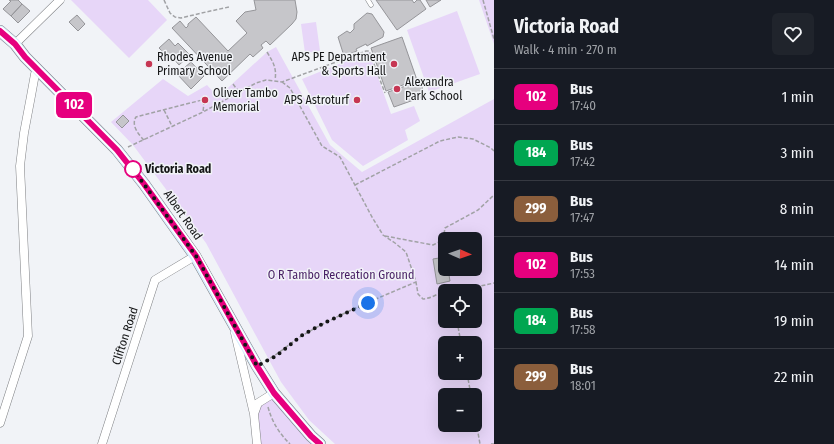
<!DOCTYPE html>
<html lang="en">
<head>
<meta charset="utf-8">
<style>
  :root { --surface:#171b24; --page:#20242c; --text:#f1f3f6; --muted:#9ea1a6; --line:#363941 }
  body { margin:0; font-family:"Fira Sans Condensed",sans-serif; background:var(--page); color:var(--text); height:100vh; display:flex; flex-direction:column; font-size:15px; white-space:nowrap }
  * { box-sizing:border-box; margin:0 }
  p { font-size:13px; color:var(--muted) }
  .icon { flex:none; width:22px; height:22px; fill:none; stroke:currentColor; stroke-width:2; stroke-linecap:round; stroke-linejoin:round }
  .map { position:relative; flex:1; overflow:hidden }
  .drawer { display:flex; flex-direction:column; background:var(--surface); width:340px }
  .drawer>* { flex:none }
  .badge { padding:0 8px; border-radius:6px; font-size:14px; line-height:26px }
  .needle { width:26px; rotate:92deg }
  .tools { position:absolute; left:438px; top:232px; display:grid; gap:8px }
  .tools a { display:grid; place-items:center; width:44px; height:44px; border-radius:6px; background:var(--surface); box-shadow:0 4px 16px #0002; font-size:20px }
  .you { position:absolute; width:20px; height:20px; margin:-10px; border:3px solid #fff; border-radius:50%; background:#1a73e8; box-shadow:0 0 0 6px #1a73e833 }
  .map>.badge { position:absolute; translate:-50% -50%; box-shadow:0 0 0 2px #fff }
  .round { display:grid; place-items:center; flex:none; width:42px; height:42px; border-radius:6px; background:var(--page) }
  .headline { display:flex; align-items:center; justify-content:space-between; height:68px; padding:0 20px }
  h1 { font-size:19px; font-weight:700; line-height:30px }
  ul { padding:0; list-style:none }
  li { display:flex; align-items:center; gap:12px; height:56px; padding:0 20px; border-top:1px solid var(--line) }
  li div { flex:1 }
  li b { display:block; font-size:15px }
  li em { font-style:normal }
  li .badge { min-width:44px; font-weight:700; text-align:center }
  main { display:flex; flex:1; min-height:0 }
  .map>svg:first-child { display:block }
  .green { fill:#e7d6f8; fill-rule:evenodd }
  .building { fill:#c6c6ca; stroke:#959599 }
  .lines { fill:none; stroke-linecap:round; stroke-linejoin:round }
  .lane-casing { stroke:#7f8084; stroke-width:5 }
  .street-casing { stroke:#7f8084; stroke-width:9 }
  .secondary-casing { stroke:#7f8084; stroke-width:12 }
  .path { stroke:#a1a2a5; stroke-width:1.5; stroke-dasharray:4 2; stroke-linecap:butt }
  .lane { stroke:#fff; stroke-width:4 }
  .street { stroke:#fff; stroke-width:8 }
  .secondary { stroke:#daeefe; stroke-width:11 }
  .line-casing { stroke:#fff; stroke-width:9 }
  .line { stroke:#e6007e; stroke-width:6 }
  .walk { stroke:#151617; stroke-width:4; stroke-dasharray:0 7.2 }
  .poi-dot { fill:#c63653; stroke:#f1f3f7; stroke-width:1.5 }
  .stop-dot { fill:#fff; stroke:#e6007e; stroke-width:2 }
  .labels { text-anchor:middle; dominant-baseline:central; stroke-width:3; stroke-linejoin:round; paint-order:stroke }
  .poi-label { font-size:12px; fill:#151617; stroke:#f1f3f7; text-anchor:start }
  .stop-label { font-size:12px; font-weight:bold; fill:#151617; stroke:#f1f3f7; text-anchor:start }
  .street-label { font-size:12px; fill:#151617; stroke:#f1f3f7 }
  .park-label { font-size:12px; fill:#471f64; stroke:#f1f3f7 }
</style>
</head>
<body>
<main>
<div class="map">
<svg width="494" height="444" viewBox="0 0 494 444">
  <rect width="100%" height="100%" fill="#f1f3f7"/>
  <path class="green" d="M71,0H148L167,20L129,58Z
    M479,0H494V44Z
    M457,11L480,74L429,92L407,30Z
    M316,22L320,51L305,53L301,24Z
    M276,47L330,145L362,172L494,99V444H335L309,420L281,382L206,243L133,145L111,122L163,79L188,96L207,85L218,97L267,52ZM445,239H475V269H445ZM445,291H475V321H445ZM445,343H475V373H445ZM445,395H475V425H445Z
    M369,52L391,114L414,106L420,121L405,130L408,140L363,166L332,140L302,79Z
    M274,393L320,444H257L256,407Z"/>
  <path class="building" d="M9,0H18L22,4L11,16L3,9L11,1Z
    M254,0H295L297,12L296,19L292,24L270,45L266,41L261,45L263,48L253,57L250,54L222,81L172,28L180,21L186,28L188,26V24L196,17L228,51L247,33L236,21L245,12L256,10Z
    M376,0H412L414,3L417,0H420L426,9L397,30Z
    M426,0H441L430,7Z
    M22,4L30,11L18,23L11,16Z
    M367,13L372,14L384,32L383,37L367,46L366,44L356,49L357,51L344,56L338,37L347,31L350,33L354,29V24Z
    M77,15L85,24L78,31L69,22Z
    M402,37L417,80L386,91L371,48Z
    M169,39L175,46L178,43L190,55L179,65L173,58L171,60L159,48Z
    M191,62L204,76L191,89L177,74Z
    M420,81L425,96L394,107L388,92Z
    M123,115L129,121L122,128L116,122Z
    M445,257V269H448L450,281L437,284L433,259Z"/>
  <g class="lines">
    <defs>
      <path id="lane" d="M368,0L371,5"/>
      <path id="street" d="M15,44L60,0
        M235,333L254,414
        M0,423L28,336L20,166L24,133L31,96L35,74L38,70
        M102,444L155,280L195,256
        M257,444L254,414L258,403L274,393"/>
      <path id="secondary" d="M0,31L15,44L25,57L117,150L144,184L195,256L257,366L274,393L311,436L320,444"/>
    </defs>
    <use href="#lane" class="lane-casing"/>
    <use href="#street" class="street-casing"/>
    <use href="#secondary" class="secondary-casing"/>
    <path class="path" d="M164,0L170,13L175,17L181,18L206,12L229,7
      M483,0L494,39
      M267,52C273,62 277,68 275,80
      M282,82L290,88L322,146L340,157L372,217L383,235L395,243L406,252L416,282L418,294L423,299C434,298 441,291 451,288V291
      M233,84L239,92
      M164,110L172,126
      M144,140C138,134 131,125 136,117L202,100L204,103L203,112
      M128,147L203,112L256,83L266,80L282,82L366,51H369L385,93
      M355,185L440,141L458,137L473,139L491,148L494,151
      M385,236L433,245L443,240L445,228L478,210L494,195
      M458,291L494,283
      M457,321L461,343
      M265,361C279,354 290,343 303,335C339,314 378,298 416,282
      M467,373L471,395
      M268,407C272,422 279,433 290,444
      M475,416L480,444
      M491,444H494"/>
    <use href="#lane" class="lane"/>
    <use href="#street" class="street"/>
    <use href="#secondary" class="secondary"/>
  </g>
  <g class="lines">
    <defs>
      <path id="line" d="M0,31L15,44L25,57L117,150L144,184L196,256L257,366L274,393L311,436L320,444"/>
    </defs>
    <use href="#line" class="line-casing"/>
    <use href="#line" class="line"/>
    <path class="walk" d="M133,169L196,256L257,366L276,356L301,336L324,323L368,303"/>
  </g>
  <g class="poi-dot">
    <circle cx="149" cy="64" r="4"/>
    <circle cx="394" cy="64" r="4"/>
    <circle cx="397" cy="89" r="4"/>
    <circle cx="205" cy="100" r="4"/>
    <circle cx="357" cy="100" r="4"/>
  </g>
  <circle class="stop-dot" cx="133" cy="169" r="8"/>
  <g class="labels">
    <g class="poi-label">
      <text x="157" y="57">Rhodes Avenue<tspan x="157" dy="14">Primary School</tspan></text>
      <text x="386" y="57" text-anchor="end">APS PE Department<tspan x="386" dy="14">&amp; Sports Hall</tspan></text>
      <text x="405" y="82">Alexandra<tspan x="405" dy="14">Park School</tspan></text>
      <text x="213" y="93">Oliver Tambo<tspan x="213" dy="14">Memorial</tspan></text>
      <text x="349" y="100" text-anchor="end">APS Astroturf</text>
    </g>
    <g class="stop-label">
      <text x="145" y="169">Victoria Road</text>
    </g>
    <g class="street-label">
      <text transform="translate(183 215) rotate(55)">Albert Road</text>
      <text transform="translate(125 336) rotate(-72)">Clifton Road</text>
    </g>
    <g class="park-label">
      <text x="341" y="275">O R Tambo Recreation Ground</text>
    </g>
  </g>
</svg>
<div class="tools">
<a><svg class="needle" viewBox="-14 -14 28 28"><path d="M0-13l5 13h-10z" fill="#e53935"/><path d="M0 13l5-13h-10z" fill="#9ea1a6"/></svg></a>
<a><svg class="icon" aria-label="locate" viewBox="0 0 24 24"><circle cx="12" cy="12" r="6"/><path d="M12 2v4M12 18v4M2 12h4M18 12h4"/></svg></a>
<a>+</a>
<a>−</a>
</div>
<div class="you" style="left:368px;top:303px"></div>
<b class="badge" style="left:74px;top:105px;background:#e6007e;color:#fff">102</b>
</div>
<section class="drawer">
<div class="headline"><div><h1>Victoria Road</h1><p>Walk · 4 min · 270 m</p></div><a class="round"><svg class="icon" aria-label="heart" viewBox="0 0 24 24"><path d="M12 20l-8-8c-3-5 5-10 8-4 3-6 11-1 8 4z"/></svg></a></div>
<ul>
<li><span class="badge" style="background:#e6007e;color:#fff">102</span><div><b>Bus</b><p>17:40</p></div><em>1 min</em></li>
<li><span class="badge" style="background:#00a651;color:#fff">184</span><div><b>Bus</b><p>17:42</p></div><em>3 min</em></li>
<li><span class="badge" style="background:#8b5e3c;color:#fff">299</span><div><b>Bus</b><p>17:47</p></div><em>8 min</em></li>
<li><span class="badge" style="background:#e6007e;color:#fff">102</span><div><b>Bus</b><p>17:53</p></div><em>14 min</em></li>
<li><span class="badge" style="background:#00a651;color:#fff">184</span><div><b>Bus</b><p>17:58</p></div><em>19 min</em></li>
<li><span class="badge" style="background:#8b5e3c;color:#fff">299</span><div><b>Bus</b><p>18:01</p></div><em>22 min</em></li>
</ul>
</section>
</main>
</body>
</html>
